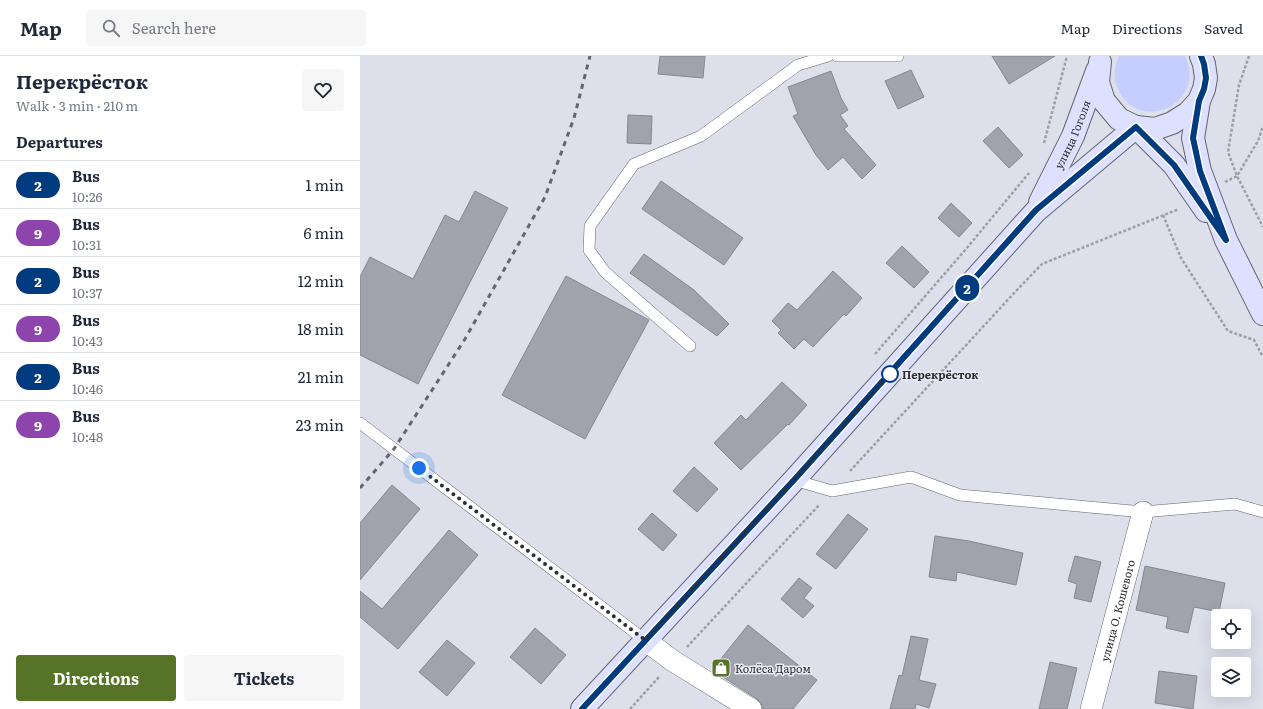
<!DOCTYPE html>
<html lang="en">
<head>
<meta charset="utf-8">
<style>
  :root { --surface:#fff; --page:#f6f6f7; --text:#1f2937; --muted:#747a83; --line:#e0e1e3; --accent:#577327 }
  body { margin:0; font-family:Literata,serif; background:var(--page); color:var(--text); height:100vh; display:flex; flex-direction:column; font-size:15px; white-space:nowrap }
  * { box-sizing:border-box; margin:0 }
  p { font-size:13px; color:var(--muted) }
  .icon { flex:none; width:22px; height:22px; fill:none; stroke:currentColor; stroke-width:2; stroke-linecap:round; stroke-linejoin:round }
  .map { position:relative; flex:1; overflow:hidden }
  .drawer { display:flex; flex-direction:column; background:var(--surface); width:360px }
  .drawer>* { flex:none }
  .badge { padding:0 8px; border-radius:13px; font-size:14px; line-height:26px }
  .controls { position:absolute; left:851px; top:553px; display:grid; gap:8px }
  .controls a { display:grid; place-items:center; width:40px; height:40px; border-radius:4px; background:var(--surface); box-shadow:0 4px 16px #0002; font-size:20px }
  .you { position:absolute; width:20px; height:20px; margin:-10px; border:3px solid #fff; border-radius:50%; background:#1a73e8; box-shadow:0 0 0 6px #1a73e833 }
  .map>.badge { position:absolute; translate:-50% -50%; box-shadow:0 0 0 2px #fff }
  h2 { padding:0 16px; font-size:15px; line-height:36px }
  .round { display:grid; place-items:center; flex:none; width:42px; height:42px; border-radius:4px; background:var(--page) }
  .summary { display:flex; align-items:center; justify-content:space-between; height:68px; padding:0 16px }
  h1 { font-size:19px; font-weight:700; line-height:30px }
  .cta { display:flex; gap:8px; margin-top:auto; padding:8px 16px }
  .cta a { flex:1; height:46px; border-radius:4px; background:var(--accent); color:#fff; font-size:16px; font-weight:700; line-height:46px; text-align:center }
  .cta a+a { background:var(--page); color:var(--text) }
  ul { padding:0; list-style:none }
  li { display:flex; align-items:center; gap:12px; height:48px; padding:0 16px; border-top:1px solid var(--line) }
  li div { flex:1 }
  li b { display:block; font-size:15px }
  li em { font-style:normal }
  li .badge { min-width:44px; font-weight:700; text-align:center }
  header { display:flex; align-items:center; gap:24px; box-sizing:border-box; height:56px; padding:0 20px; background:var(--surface); border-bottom:1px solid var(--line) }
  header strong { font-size:19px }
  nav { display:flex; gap:22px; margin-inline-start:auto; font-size:14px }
  .search { width:280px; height:36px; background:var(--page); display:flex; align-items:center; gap:10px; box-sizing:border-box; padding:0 14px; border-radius:4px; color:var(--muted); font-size:15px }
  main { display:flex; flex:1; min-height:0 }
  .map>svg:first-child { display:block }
  .green { fill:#c6ceff }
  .building { fill:#a0a2ac; stroke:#858790 }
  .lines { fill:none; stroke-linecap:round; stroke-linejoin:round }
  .service-casing { stroke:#64666f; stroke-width:12 }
  .minor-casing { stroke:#64666f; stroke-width:22 }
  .secondary-casing { stroke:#64666f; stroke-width:24 }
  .path { stroke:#9d9fa8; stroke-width:2.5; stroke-dasharray:3 2; stroke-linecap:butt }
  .service { stroke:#fff; stroke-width:11 }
  .minor { stroke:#fff; stroke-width:21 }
  .secondary { stroke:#dde0fe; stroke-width:22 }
  .rail { stroke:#64666c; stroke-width:3; stroke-dasharray:5 5; stroke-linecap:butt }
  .line-casing { stroke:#fff; stroke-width:9 }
  .line { stroke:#003b80; stroke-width:6 }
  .walk { stroke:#2d2e32; stroke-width:4; stroke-dasharray:0 7.2 }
  .stop-dot { fill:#fff; stroke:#003b80; stroke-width:2 }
  .labels { text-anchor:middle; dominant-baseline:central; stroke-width:3; stroke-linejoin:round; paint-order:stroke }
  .street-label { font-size:11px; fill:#2d2e32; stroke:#eaedf7 }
  .stop-label { font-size:11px; font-weight:bold; fill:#2d2e32; stroke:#eaedf7; text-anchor:start }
  .poi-label { font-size:11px; fill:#2d2e32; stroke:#eaedf7; text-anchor:start }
</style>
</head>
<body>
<header>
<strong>Map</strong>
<div class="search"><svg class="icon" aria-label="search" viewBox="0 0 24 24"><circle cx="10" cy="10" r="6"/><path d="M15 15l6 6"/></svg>Search here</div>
<nav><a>Map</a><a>Directions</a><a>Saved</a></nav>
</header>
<main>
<section class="drawer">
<div class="summary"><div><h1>Перекрёсток</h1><p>Walk · 3 min · 210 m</p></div><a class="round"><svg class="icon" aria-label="heart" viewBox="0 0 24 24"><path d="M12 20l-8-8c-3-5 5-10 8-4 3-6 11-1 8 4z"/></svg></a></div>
<h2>Departures</h2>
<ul>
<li><span class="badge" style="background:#003b80;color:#fff">2</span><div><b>Bus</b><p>10:26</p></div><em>1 min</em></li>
<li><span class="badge" style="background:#8e44ad;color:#fff">9</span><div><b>Bus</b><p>10:31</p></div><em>6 min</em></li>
<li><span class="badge" style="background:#003b80;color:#fff">2</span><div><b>Bus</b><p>10:37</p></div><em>12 min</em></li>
<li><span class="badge" style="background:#8e44ad;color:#fff">9</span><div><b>Bus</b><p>10:43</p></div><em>18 min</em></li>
<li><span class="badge" style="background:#003b80;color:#fff">2</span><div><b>Bus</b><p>10:46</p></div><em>21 min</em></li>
<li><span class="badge" style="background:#8e44ad;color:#fff">9</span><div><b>Bus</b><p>10:48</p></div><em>23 min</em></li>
</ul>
<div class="cta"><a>Directions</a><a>Tickets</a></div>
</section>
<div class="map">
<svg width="903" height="653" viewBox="0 0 903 653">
  <rect width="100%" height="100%" fill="#dddfea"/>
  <path class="green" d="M759,0H825C848,48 778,79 758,33C753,22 754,11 759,0Z"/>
  <path class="building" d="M300,0H345L343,22L298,18Z
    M632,0H695L649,28Z
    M551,14L564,41L538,53L525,25Z
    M471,15L481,42L488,54L480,59L488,70L484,73L516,109L502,123L483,101L468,114L456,99L433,60L438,58L428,31Z
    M268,59L292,60L291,88L267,87Z
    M638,71L663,99L649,112L623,85Z
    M301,125L383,182L364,209L282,153Z
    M115,135L148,152L58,328L0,299V221L10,201L53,223L85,159L99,166Z
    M591,147L612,167L599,181L578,162Z
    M542,190L569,216L554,232L526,207Z
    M284,198L334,234L369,268L357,280L270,217Z
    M473,215L502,242L486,260L484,258L453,291L444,283L434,293L418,277L421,274L412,265L428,247L437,254Z
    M206,220L289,264L225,383L142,339Z
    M422,326L447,349L429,369L428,368L381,414L354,387L381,359L386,364Z
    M334,411L358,433L337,456L313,435Z
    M32,429L60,453L0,524V467Z
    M292,457L317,479L303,495L278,473Z
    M488,458L508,473L476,513L456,498Z
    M89,474L118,499L38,593L0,561V535L22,553Z
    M575,480L609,485L663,497L656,529L597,516L596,525L569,521Z
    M715,500L741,506L731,546L714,542L717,528L708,525Z
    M785,510L865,527L859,556L834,551L828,577L806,572L808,561L776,554Z
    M439,522L452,532L444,542L454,550L443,562L421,543Z
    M388,569L457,624L433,653H403L401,647L397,643L352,614Z
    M175,572L206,599L181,628L150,601Z
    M551,580L568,583L559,624L576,628L569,652L556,648L555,653H530L539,619L542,620Z
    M87,584L115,607L87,640L59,616Z
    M690,606L717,612L707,653H679Z
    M799,615L837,620L833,653L795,647Z"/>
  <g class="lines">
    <defs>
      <path id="service" d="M477,0H538
        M330,290L245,216L229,194L230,170L274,108L341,80L438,9L468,0
        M0,367L285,584
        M434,424L472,435L551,421L600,439L783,456L875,448L903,456"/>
      <g id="minor">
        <path d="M285,584L313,605L391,653"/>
        <path id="s1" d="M731,653L783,456"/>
      </g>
      <g id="secondary">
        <path d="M841,0L844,8L846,22L844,33L839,45L833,82L840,115L866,184L903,258"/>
        <path d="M740,6L738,26L744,45L759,63L776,71L814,109L846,155"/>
        <path id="s2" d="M680,146L713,80L737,15"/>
        <path d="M222,653L434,424L676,155L776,71L795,73L812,67L828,57L839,45"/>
      </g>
    </defs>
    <use href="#service" class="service-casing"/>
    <use href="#minor" class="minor-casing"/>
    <use href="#secondary" class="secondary-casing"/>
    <path class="path" d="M889,0L879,29L868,96L877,120L903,171
      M684,87L707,0
      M865,126L877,120L898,85L903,70
      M803,159L821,202L868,275L894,284L903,301
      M515,298L606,193L669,117
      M490,415L656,235L682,208L819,153
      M327,591L460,448
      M270,653L299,621"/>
    <use href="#service" class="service"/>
    <use href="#minor" class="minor"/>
    <use href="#secondary" class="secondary"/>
    <path class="rail" d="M0,432L34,393L105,283L185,141L214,62L230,0"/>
  </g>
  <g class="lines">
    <defs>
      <path id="line" d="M222,653L434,424L676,154L776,71L814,109L866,184L840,115L833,82L839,45L844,33L846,22L844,8L841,0"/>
    </defs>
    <use href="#line" class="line-casing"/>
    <use href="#line" class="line"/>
    <path class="walk" d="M59,412L285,584L434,424L530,318"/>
  </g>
  <defs>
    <symbol id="shop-square" viewBox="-11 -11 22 22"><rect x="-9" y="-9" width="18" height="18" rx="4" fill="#577327" stroke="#eaedf7"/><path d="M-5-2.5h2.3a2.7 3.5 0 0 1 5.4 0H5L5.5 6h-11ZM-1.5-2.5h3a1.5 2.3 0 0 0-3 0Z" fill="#fff"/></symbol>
  </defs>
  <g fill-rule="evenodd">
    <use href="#shop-square" x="350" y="601" width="22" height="22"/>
  </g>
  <circle class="stop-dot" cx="530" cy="318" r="8"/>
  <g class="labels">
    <g class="street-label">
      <text stroke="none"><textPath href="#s2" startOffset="75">улица Гоголя</textPath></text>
      <text stroke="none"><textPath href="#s1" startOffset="102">улица О. Кошевого</textPath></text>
    </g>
    <g class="stop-label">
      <text x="542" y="318">Перекрёсток</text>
    </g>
    <g class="poi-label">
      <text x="375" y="612">Колёса Даром</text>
    </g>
  </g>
</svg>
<div class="controls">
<a><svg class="icon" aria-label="locate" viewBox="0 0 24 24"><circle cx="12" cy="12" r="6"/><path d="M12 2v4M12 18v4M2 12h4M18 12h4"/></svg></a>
<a><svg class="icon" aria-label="layers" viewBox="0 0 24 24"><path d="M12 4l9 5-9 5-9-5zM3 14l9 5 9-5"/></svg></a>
</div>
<div class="you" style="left:59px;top:412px"></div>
<b class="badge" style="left:607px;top:232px;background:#003b80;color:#fff">2</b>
</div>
</main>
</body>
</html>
